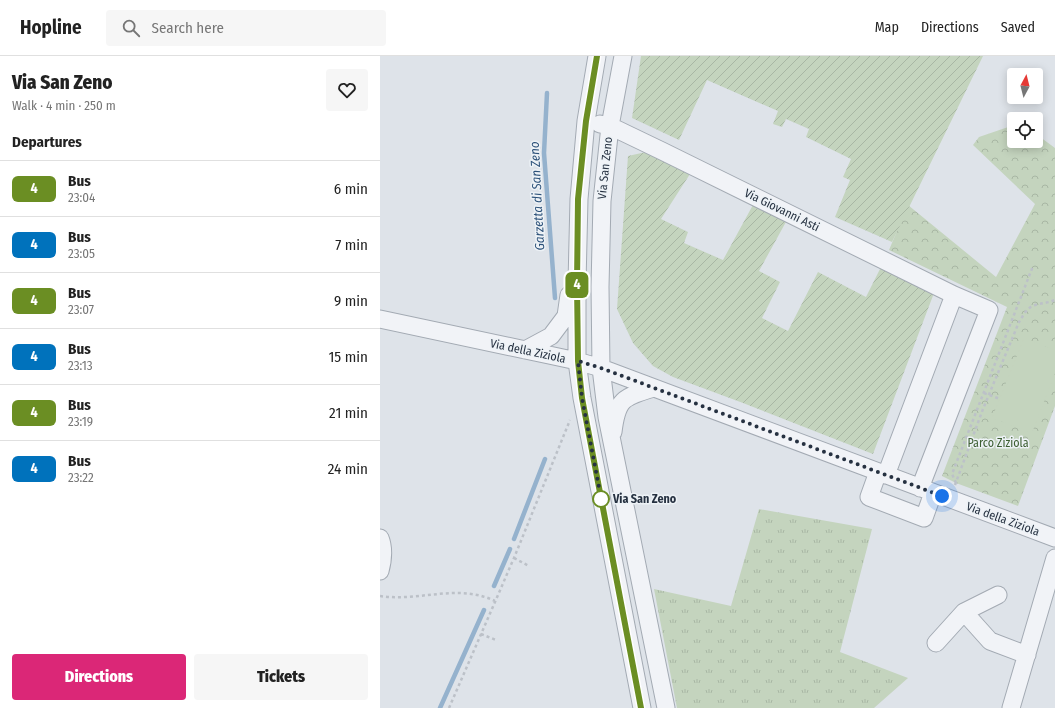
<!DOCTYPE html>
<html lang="en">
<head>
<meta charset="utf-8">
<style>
  :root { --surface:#fff; --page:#f6f6f6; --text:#222; --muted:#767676; --line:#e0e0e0; --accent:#db2777 }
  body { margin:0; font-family:"Fira Sans Condensed",sans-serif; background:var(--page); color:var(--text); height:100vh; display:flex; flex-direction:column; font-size:15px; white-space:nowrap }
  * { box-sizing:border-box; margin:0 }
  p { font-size:13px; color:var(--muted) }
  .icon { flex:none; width:22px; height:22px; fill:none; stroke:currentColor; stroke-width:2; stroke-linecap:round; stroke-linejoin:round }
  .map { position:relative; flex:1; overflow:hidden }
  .side { display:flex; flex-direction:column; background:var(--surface); width:380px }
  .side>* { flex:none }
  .badge { padding:0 8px; border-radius:6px; font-size:14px; line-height:26px }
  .needle { width:26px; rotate:7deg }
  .tools { position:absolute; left:627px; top:12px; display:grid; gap:8px }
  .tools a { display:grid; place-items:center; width:36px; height:36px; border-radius:4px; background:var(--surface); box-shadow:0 2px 10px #0003; font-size:20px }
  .you { position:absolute; width:20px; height:20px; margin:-10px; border:3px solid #fff; border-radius:50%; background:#1a73e8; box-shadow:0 0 0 6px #1a73e833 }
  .map>.badge { position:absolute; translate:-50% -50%; box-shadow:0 0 0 2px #fff }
  h2 { padding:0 12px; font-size:15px; line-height:36px }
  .round { display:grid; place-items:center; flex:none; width:42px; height:42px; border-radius:4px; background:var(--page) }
  .head { display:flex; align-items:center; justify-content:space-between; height:68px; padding:0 12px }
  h1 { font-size:19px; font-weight:800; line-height:30px }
  .action { display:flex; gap:8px; margin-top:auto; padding:8px 12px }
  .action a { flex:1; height:46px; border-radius:4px; background:var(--accent); color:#fff; font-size:16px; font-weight:800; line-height:46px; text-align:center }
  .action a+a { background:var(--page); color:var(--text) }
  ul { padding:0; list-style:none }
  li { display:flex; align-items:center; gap:12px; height:56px; padding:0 12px; border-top:1px solid var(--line) }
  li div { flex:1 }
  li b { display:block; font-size:15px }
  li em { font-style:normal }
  li .badge { min-width:44px; font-weight:700; text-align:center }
  header { display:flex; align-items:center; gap:24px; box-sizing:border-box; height:56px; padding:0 20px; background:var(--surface); border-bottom:1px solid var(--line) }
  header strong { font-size:19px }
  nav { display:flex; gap:22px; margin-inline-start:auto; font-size:14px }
  .search { width:280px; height:36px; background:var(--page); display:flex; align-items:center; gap:10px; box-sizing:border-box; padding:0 14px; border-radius:4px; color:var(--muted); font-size:15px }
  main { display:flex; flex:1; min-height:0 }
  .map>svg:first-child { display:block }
  .grass { fill:url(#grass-tufts) }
  .forest { fill:url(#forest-crowns) }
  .garden { fill:url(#garden-furrows) }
  .pitch { fill:#c4d4be }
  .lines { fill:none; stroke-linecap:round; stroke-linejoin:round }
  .stream { stroke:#95b2cd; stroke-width:4.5 }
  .minor-casing { stroke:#a3aab3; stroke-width:19 }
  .path { stroke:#bcc1c8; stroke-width:2.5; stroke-dasharray:3 3; stroke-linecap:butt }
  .minor { stroke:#f1f3f7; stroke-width:17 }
  .line-casing { stroke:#fff; stroke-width:9 }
  .line { stroke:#6b8e23; stroke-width:6 }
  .walk { stroke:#263141; stroke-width:4; stroke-dasharray:0 7.2 }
  .stop-dot { fill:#fff; stroke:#6b8e23; stroke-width:2 }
  .labels { text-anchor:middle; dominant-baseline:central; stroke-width:3; stroke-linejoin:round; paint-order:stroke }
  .street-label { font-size:12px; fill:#263141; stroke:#edf2f6 }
  .park-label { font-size:12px; fill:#3c5e31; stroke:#edf2f6 }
  .stop-label { font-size:12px; font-weight:bold; fill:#263141; stroke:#edf2f6; text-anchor:start }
  .water-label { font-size:13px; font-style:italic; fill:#2c5179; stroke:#edf2f6 }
</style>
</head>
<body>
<header>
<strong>Hopline</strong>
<div class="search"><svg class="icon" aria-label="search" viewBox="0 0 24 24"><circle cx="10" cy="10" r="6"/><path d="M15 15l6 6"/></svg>Search here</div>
<nav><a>Map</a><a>Directions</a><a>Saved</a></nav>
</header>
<main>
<section class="side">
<div class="head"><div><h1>Via San Zeno</h1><p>Walk · 4 min · 250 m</p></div><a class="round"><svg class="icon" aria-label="heart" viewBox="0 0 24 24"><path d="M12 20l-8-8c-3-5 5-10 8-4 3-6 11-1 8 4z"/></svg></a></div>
<h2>Departures</h2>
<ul>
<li><span class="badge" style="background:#6b8e23;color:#fff">4</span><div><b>Bus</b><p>23:04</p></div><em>6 min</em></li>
<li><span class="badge" style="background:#0072bc;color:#fff">4</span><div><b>Bus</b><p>23:05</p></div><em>7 min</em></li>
<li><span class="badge" style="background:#6b8e23;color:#fff">4</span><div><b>Bus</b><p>23:07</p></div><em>9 min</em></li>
<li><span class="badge" style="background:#0072bc;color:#fff">4</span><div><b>Bus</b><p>23:13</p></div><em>15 min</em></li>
<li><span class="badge" style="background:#6b8e23;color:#fff">4</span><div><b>Bus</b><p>23:19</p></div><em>21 min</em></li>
<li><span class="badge" style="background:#0072bc;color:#fff">4</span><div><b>Bus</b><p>23:22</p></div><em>24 min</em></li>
</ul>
<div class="action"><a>Directions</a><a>Tickets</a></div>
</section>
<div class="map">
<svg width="675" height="652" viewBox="0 0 675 652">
  <defs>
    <pattern id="grass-tufts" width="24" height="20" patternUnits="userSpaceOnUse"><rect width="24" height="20" fill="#c4d4be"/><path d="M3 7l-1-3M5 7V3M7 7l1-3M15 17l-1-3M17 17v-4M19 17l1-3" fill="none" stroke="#a8b6a4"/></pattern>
    <pattern id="forest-crowns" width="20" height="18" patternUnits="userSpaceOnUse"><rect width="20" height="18" fill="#c4d4be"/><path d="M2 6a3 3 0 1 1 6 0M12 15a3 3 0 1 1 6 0" fill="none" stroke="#a8b6a4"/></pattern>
    <pattern id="garden-furrows" width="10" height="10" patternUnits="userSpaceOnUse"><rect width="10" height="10" fill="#c4d4be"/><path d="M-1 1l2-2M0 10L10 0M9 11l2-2" fill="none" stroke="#a8b6a4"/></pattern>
  </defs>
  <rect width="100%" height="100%" fill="#dee3e9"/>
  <path class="grass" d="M379,453L492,473L460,596L528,622L494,652H297L274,533L351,550Z"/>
  <path class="forest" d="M634,69V85H656V78L675,92V350L638,450L576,427L562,420L627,251L509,194L528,149L616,221L655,148L593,89L599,81Z"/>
  <path class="garden" d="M261,0H603L512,186L455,161L470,124L463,121L471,103L426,81L429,73L406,63L402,71L393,68L398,55L327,24L299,84L252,62Z
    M266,96L310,118L281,163L308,176L304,187L343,204L374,147L407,164L379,215L400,226L382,262L408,275L438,216L486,241L501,211L554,237L493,398L363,347L293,321L273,310L253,287L237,253L248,100Z"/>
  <path class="pitch" d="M644,282L675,294V317L652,377L612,362Z"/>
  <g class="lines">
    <path class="stream" d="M167,37L164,97L175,242
      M134,483L165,403
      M114,530L130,493
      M60,652L104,554"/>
    <defs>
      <path id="minor" d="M217,0L206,65L199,143L197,227V305L202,342L262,652
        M243,0L230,70L222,145L220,231L221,312L227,361L286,652
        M220,68L230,70L282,95L574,239L609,254L540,432
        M0,263L169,299L197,305L221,312L675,482
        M145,294L171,280L186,260L189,239
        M233,376C237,343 243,341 274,332
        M498,416L489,441L544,462L553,437
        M506,419L574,239
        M0,482C4,492 3,504 0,515
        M584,556L610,585L647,599
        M556,587L584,556L618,539
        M631,652L675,502"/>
    </defs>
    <use href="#minor" class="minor-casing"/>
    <path class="path" d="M604,337L620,343
      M576,427L572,418L653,210
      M575,429L603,353L639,266C643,260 647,251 655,249C662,247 668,247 675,244
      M134,502L149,510
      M0,540C39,546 78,527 115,545
      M101,578L116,584
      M69,652L134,502L190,364"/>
    <use href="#minor" class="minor"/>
  </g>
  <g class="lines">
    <defs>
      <path id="line" d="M217,0L206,65L198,143L197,228L198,305L202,342L261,652"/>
    </defs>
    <use href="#line" class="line-casing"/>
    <use href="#line" class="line"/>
    <path class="walk" d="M221,443L222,447L202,342L198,305L221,312L562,440"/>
  </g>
  <circle class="stop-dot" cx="221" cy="443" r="8"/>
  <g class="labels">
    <g class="street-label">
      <text transform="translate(225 112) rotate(-84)">Via San Zeno</text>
      <text transform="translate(402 154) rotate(26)">Via Giovanni Asti</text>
      <text transform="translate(148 295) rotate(12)">Via della Ziziola</text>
      <text transform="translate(623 463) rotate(20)">Via della Ziziola</text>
    </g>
    <g class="park-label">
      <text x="618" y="387">Parco Ziziola</text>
    </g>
    <g class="stop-label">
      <text x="233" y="443">Via San Zeno</text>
    </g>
    <g class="water-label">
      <text transform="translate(157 140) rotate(-93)">Garzetta di San Zeno</text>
    </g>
  </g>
</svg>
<div class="tools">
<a><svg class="needle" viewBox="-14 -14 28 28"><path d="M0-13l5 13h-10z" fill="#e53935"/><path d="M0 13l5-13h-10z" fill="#767676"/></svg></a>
<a><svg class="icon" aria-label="locate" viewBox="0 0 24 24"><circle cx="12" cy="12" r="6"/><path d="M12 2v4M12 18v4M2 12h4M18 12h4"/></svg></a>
</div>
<div class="you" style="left:562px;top:440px"></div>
<b class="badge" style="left:197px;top:229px;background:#6b8e23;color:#fff">4</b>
</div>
</main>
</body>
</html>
